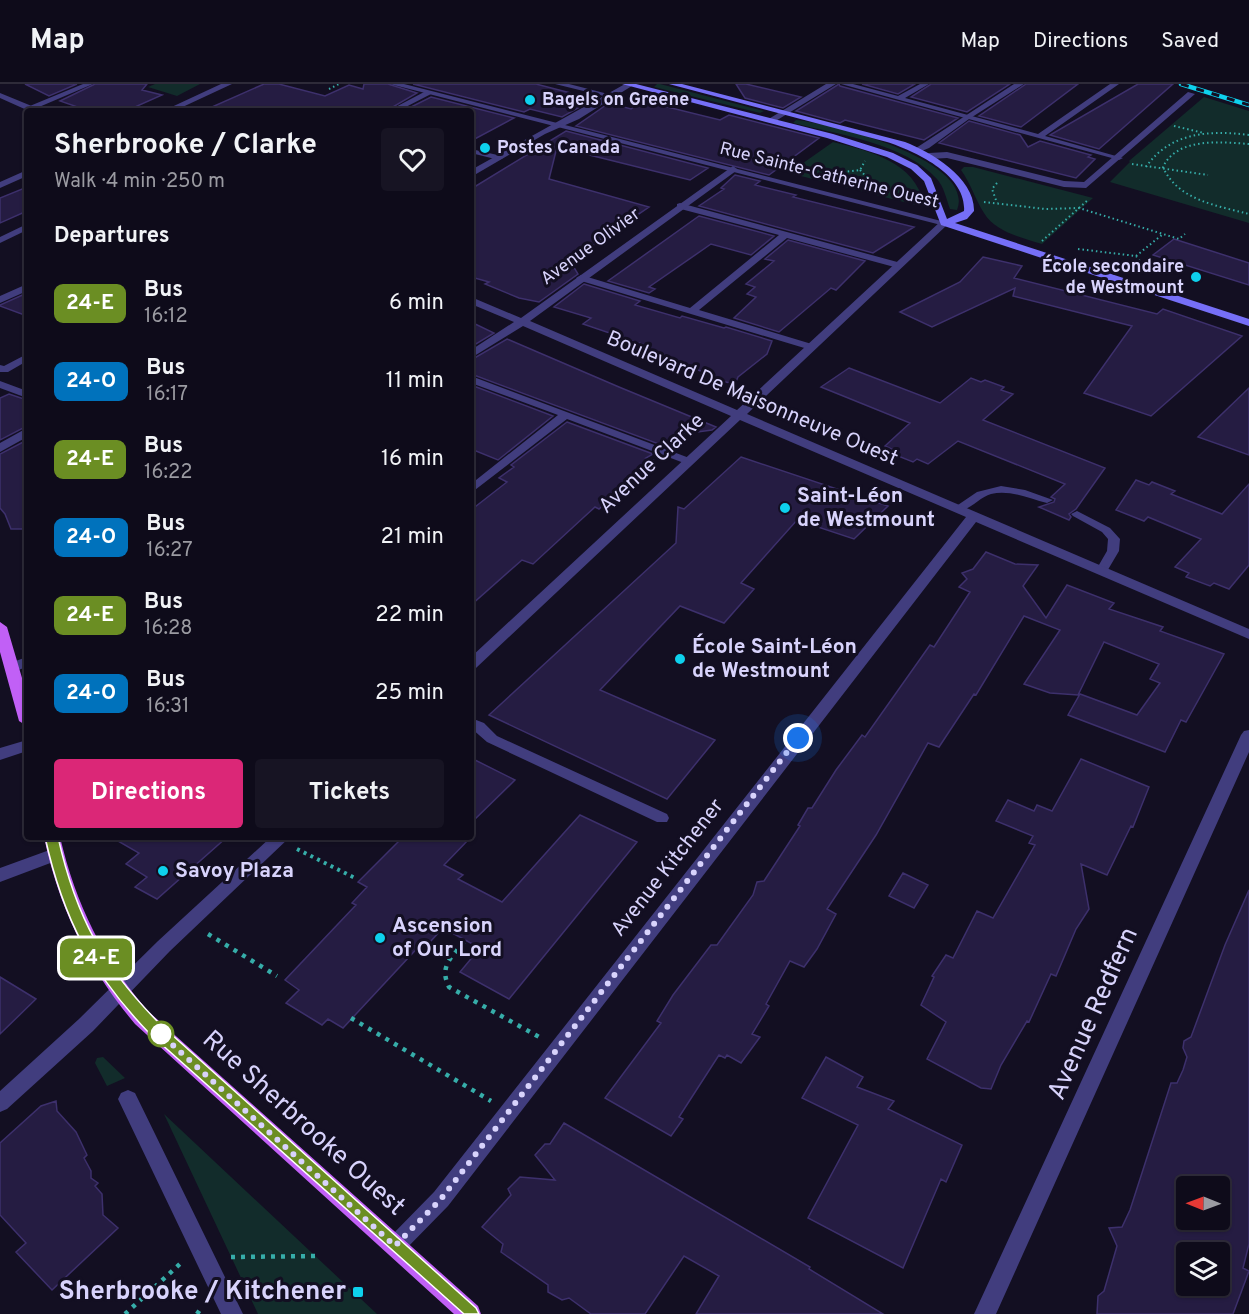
<!DOCTYPE html>
<html lang="en">
<head>
<meta charset="utf-8">
<style>
  :root { --surface:#0e0b1a; --page:#171423; --text:#f1f3f6; --muted:#9b9ba2; --line:#2e2b39; --accent:#db2777 }
  body { margin:0; font-family:Overpass,sans-serif; background:var(--page); color:var(--text); height:100vh; display:flex; flex-direction:column; font-size:22px; white-space:nowrap }
  * { box-sizing:border-box; margin:0 }
  p { font-size:20px; color:var(--muted) }
  .icon { flex:none; width:33px; height:33px; fill:none; stroke:currentColor; stroke-width:2; stroke-linecap:round; stroke-linejoin:round }
  .map { position:relative; flex:1; overflow:hidden }
  .drawer { position:absolute; left:24px; top:24px; width:450px; height:732px; display:flex; flex-direction:column; background:var(--surface); border-radius:6px; box-shadow:0 2px 4px #0004,0 0 0 2px var(--line) }
  .drawer>* { flex:none }
  .badge { padding:0 12px; border-radius:9px; font-size:21px; line-height:39px }
  .needle { width:39px; rotate:271deg }
  .tools { position:absolute; left:1176px; top:1092px; display:grid; gap:12px }
  .tools a { display:grid; place-items:center; width:54px; height:54px; border-radius:6px; background:var(--surface); box-shadow:0 2px 4px #0004,0 0 0 2px var(--line); font-size:30px }
  .you { position:absolute; width:30px; height:30px; margin:-15px; border:4px solid #fff; border-radius:50%; background:#1a73e8; box-shadow:0 0 0 9px #1a73e833 }
  .map>.badge { position:absolute; translate:-50% -50%; box-shadow:0 0 0 3px #fff }
  h2 { padding:0 30px; font-size:22px; line-height:54px }
  .round { display:grid; place-items:center; flex:none; width:63px; height:63px; border-radius:6px; background:var(--page) }
  .headline { display:flex; align-items:center; justify-content:space-between; height:102px; padding:0 30px }
  h1 { font-size:28px; font-weight:700; line-height:45px }
  .primary-button { display:flex; gap:12px; margin-top:auto; padding:12px 30px }
  .primary-button a { flex:1; height:69px; border-radius:6px; background:var(--accent); color:#fff; font-size:24px; font-weight:700; line-height:69px; text-align:center }
  .primary-button a+a { background:var(--page); color:var(--text) }
  ul { padding:0; list-style:none }
  li { display:flex; align-items:center; gap:18px; height:78px; padding:0 30px }
  li div { flex:1 }
  li b { display:block; font-size:22px }
  li em { font-style:normal }
  li .badge { min-width:66px; font-weight:700; text-align:center }
  header { display:flex; align-items:center; gap:36px; box-sizing:border-box; height:84px; padding:0 30px; background:var(--surface); border-bottom:2px solid var(--line) }
  header strong { font-size:28px }
  nav { display:flex; gap:33px; margin-inline-start:auto; font-size:21px }
  .map>svg:first-child { display:block }
  .green { fill:#122c2b }
  .building { fill:#251c42; stroke:#3d306c; stroke-width:1.5; fill-rule:evenodd }
  .lines { fill:none; stroke-linecap:round; stroke-linejoin:round }
  .path-far2 { stroke:#36ada9; stroke-width:2; stroke-dasharray:1.5 3; stroke-linecap:butt }
  .path-far1 { stroke:#36ada9; stroke-width:4; stroke-dasharray:3 4.5; stroke-linecap:butt }
  .path { stroke:#36ada9; stroke-width:4.5; stroke-dasharray:4 6; stroke-linecap:butt }
  .service { fill:#413d7e; fill-rule:evenodd }
  .minor { fill:#413d7e; fill-rule:evenodd }
  .tertiary { fill:#413d7e; fill-rule:evenodd }
  .secondary { fill:#766ff7; fill-rule:evenodd }
  .primary { fill:#c160f6; fill-rule:evenodd }
  .rail-casing { stroke:#0ed1ed; stroke-width:4.5 }
  .rail { stroke:#130f22; stroke-width:3; stroke-dasharray:8; stroke-linecap:butt }
  .line { fill:#6b8e23; stroke:#fff; stroke-width:1.5 }
  .walk { stroke:#d8d3fc; stroke-width:6; stroke-dasharray:0 10.8 }
  .poi-dot { fill:#0ed1ed; stroke:#130f22; stroke-width:2 }
  .stop-dot { fill:#fff; stroke:#6b8e23; stroke-width:3 }
  .labels { text-anchor:middle; dominant-baseline:central; stroke-width:6; stroke-linejoin:round; paint-order:stroke }
  .far-poi-label { font-size:18px; font-weight:bold; fill:#d8d3fc; stroke:#130f22; text-anchor:start }
  .far-street-label { font-size:18px; fill:#d8d3fc; stroke:#130f22 }
  .street-label { font-size:21px; fill:#d8d3fc; stroke:#130f22 }
  .poi-label { font-size:21px; font-weight:bold; fill:#d8d3fc; stroke:#130f22; text-anchor:start }
  .near-street-label { font-size:26px; fill:#d8d3fc; stroke:#130f22 }
  .near-poi-label { font-size:26px; font-weight:bold; fill:#d8d3fc; stroke:#130f22; text-anchor:end }
</style>
</head>
<body>
<header>
<strong>Map</strong>
<nav><a>Map</a><a>Directions</a><a>Saved</a></nav>
</header>
<div class="map">
<svg width="1249" height="1230" viewBox="0 0 1249 1230">
  <rect width="100%" height="100%" fill="#130f22"/>
  <path class="green" d="M155,0H200L177,12L148,3Z
    M657,0H660L764,27L760,29L654,3Z
    M1204,13L1249,27V139L1110,98L1130,78L1129,77Z
    M796,36C828,39 977,75 957,126L950,125C946,114 944,103 937,95C906,60 837,50 793,39Z
    M833,58C870,67 915,78 924,120L916,121L789,89Z
    M964,83H973L1093,114L1042,160C1023,154 995,148 984,129C975,115 971,100 961,86Z
    M103,973L125,994L107,1002L95,979L97,974Z
    M164,1030L377,1230H258Z"/>
  <path class="building" d="M25,0H77L49,12Z
    M95,0H147L142,6L162,11L126,27H89L60,17Z
    M264,0H279L325,12L349,1L363,5L364,0H388L417,9L386,27H203Z
    M413,0H536L594,15L562,33L530,25L524,28Z
    M736,0H746L801,13L783,24L745,14Z
    M839,0L840,2L958,34L924,56L845,36L840,39L796,27Z
    M862,0H915L898,10Z
    M931,0H1010L967,28L911,13Z
    M1026,0H1078L1021,43L979,32Z
    M1138,0H1173L1099,65L1050,51Z
    M431,13L514,34L471,57V27H403Z
    M643,17L720,36L729,31L819,54L769,91L576,42L609,19L631,25Z
    M969,37L1020,51L1028,63L1040,57L1091,71L1088,73L1095,75L1076,94L939,59Z
    M566,47L708,84L690,96L557,63L549,95L649,123L570,177L578,190L539,218L519,214L485,200L489,198L471,193V105Z
    M735,91L760,97L755,101L796,111L793,113L914,143L873,169L699,122L724,105L721,104Z
    M27,103V127L0,139V114Z
    M699,132L774,152L751,171L711,160L649,203L655,205L649,209L608,197Z
    M1174,155L1249,179V201L1153,171Z
    M788,156L865,177L836,206L831,204L779,248L734,234L756,213L747,210L755,203L746,200L774,177L765,175Z
    M983,173L1022,182L1014,194L1157,230L1163,225L1242,252L1151,332L1084,309L1132,242L1013,212L1015,204L932,243L900,228L960,198Z
    M584,200L640,217L635,221L680,234L682,232L724,244L726,243L772,257L767,270L738,293L735,300L721,297L715,292L647,268L650,266L643,263L645,261L583,240L591,234L554,223Z
    M27,209V232L0,222V221Z
    M471,238L494,249L471,263Z
    M507,255L619,303L716,343L712,346L682,350L664,362L471,290V276Z
    M849,284L940,319L971,294L981,298L985,296L1004,303L1001,306L1013,310L983,336L1105,384L1076,425L1069,430L1071,433L1069,436L1039,423L1054,418L1055,415L1051,413L1065,400L958,357L928,380L917,375L913,378L893,370L896,367L885,362L910,339L821,303Z
    M471,301L553,332L498,376L471,365Z
    M1249,304V371L1198,353Z
    M9,310L27,316V342L0,356V314Z
    M567,338L653,370L646,374L653,376L599,425L595,423L584,433L533,480L522,476L471,521V426L507,398L499,394L514,383L511,381Z
    M27,356V445H11L5,430L0,424V370Z
    M741,373L888,422L854,455L797,436L741,499L754,505L724,539L680,522L600,606L715,656L667,715L489,631L676,459L678,423L684,425Z
    M1136,396L1149,401L1152,398L1175,407L1171,410L1222,430L1249,400V481L1229,505L1214,499L1210,502L1186,493L1189,489L1175,483L1201,455L1148,433L1144,437L1116,426Z
    M986,468L1015,480L1038,481L1023,502L1046,534L1067,501L1114,519L1109,525L1163,543L1160,547L1224,570L1186,638L1181,636L1165,668L1068,631L1080,610L1137,631L1160,599L1150,595L1159,580L1104,558L1078,611L1050,609L1024,600L1060,546L1024,532L976,611L974,610L939,663L928,659L876,751L827,825L836,830L817,865L804,883L790,877L766,920L769,922L752,950L760,953L741,979L727,971L725,974L719,971L679,1033L683,1035L671,1052L605,1014L661,939L657,937L673,911L711,861H717L753,811L757,798L764,797L800,742L798,741L808,724H812L836,686L862,651L865,653L930,561L934,563L970,508L959,503L967,495L962,489L973,485Z
    M471,674L515,696L471,739Z
    M1081,675L1149,703L1133,743L1131,742L1107,791L1081,780L1089,825L1076,845L1056,892L1051,890L1029,938L1027,937L1001,981L991,1005L981,1004L927,975L946,938L921,921L934,893L932,892L946,871L953,874L977,827L993,834L1035,761L1029,759L1033,752L996,737L1008,716L1034,727L1037,721L1052,727Z
    M580,731L637,758L509,915L460,888L480,864L443,844L429,859L424,857L343,944L328,935L322,941L286,919L299,906L285,896L356,821L352,819L367,803L358,798L403,753H471L444,781L463,791L458,795L502,818Z
    M111,753H227L157,815L135,803L147,793L126,780L139,769Z
    M903,789L928,801L914,824L889,812Z
    M1249,806V1160L1243,1184L1249,1187L1233,1230H1097L1098,1212L1104,1207L1117,1162L1109,1144L1122,1143L1130,1126L1171,999H1177L1183,986L1187,973L1183,964L1184,957L1191,953L1225,861ZM1186,1102H1220V1136H1186ZM1186,1168H1220V1202H1186Z
    M0,893L36,915L0,950Z
    M826,973L863,993L857,1003L894,1017L888,1025L962,1061L946,1098L941,1095L903,1184L808,1134L858,1041L802,1014Z
    M56,1017L57,1027L76,1048L87,1071L84,1074L91,1087V1094L98,1099L95,1102L102,1110L103,1131L118,1144L52,1206L16,1168L26,1159L0,1131V1059L41,1022Z
    M564,1039L810,1183L809,1185L883,1230H696L719,1192L684,1172L645,1230H591L569,1214L562,1216L548,1208V1201L501,1168L503,1160L482,1143L511,1111L508,1105L520,1093L555,1096L535,1071L545,1060H550Z"/>
  <g class="lines">
    <path class="path-far2" d="M329,5L339,0
      M1174,42L1204,49
      M1249,60C1221,58 1177,53 1163,83C1177,116 1218,122 1249,130
      M1132,80L1208,91
      M1146,83C1170,48 1210,46 1249,51
      M860,86L872,99L876,109
      M812,92L860,86L865,77
      M997,99L992,105L997,119
      M984,118L1045,125L1079,124L1179,155L1185,150
      M1042,157L1088,116
      M1078,165L1136,172L1149,189
      M1136,172L1163,150"/>
    <path class="path-far1" d="M297,765L355,794"/>
    <path class="path" d="M208,850L277,892
      M464,858C451,873 439,883 449,903L541,954
      M351,934L491,1017
      M231,1173L320,1172
      M125,1230L181,1179
      M197,1230L201,1224"/>
    <path class="service" d="M83,0H93L32,26L25,24Z
      M555,0H569L616,12L612,14Z
      M841,0H853L898,12L920,0H929L905,14L1038,50L1110,0H1119L1045,52L1123,74L1119,76Z
      M426,7L433,9L398,27H388Z
      M471,65L502,72L503,74L499,76L471,69Z
      M680,119L901,179L903,181L898,184L787,154L699,226L815,261L816,263L811,266L578,196L576,194L581,191L690,224L779,151L677,124V120Z
      M27,140V146L0,159V153Z
      M27,270V277L8,288H0V281L4,282Z
      M471,292L692,375L694,377L692,379H684L567,335L471,409V400L558,331L471,299Z
      M0,297L27,307V314L0,304Z
      M1001,402L1025,406L1053,416L1047,419C1029,415 1010,405 991,410C979,413 967,430 954,427L952,425L977,408Z
      M1077,427L1110,444L1120,455L1119,467L1106,489L1102,490L1096,486L1107,467L1108,455L1102,448L1073,432L1071,430Z
      M471,634L484,639L497,652L667,730L669,734L667,738H657L487,658L471,644Z"/>
    <path class="minor" d="M221,0H232L174,27H163Z
      M625,0H635L579,35L545,50L471,93V86Z
      M826,0H836L774,38L767,36Z
      M1014,0H1024L969,35L929,64L917,69L913,66Z
      M1188,8L1195,10L1086,104L1064,103L947,74L929,75L925,72L929,69L947,68L1064,97L1084,98Z
      M0,9L39,25L40,27H29L0,14Z
      M733,82L737,85L736,87L530,237L737,326L941,137H947V141L747,330L1249,545V555L976,438L448,1122L402,1169L395,1172L388,1169L384,1162L388,1155L434,1108L966,433L740,336L476,584L471,586V573L731,332L523,242L471,274V266L514,238L471,220V213L521,234Z
      M27,86V92L0,104V98Z
      M27,200V207L0,219V212Z
      M27,344V353L0,368V359Z
      M27,573V583L12,588L5,583L7,580Z
      M1249,646V668L996,1230H974L1241,651L1244,647Z
      M27,656V667L0,676V664Z
      M271,753H290L170,867L93,947L7,1025L0,1028V1007L79,935L158,857Z
      M55,764L61,765L63,770L61,775L0,798V784Z
      M128,1006L135,1009L243,1230H221L118,1015L121,1009Z"/>
    <path class="tertiary" d="M390,0H404L949,139L941,141Z"/>
    <path class="secondary" d="M622,0H636L833,50L893,69L917,81L931,94L947,135L964,127C967,91 915,67 887,58L669,0H682L905,58C931,68 975,94 974,127L967,135L955,139L1249,235V242L941,141L924,97L911,85L887,73L827,54Z"/>
    <path class="primary" d="M0,538L7,543L27,611V642L19,637L0,568Z
      M44,753H60C76,821 103,876 149,928L478,1222L481,1230H454L135,940C88,884 59,824 44,753Z"/>
    <defs>
      <path id="rail" d="M1181,0L1249,21"/>
    </defs>
    <use href="#rail" class="rail-casing"/>
    <use href="#rail" class="rail"/>
  </g>
  <path class="line" d="M52,748L58,753C76,833 103,883 161,941L476,1224L479,1230H464L150,950C92,890 63,835 45,753Z"/>
  <g class="lines">
    <path class="walk" d="M161,950L155,945L395,1162L441,1115L798,654"/>
  </g>
  <g class="poi-dot">
    <circle cx="530" cy="16" r="6"/>
    <circle cx="485" cy="64" r="6"/>
    <circle cx="1196" cy="193" r="6"/>
    <circle cx="785" cy="424" r="6"/>
    <circle cx="680" cy="575" r="6"/>
    <circle cx="163" cy="787" r="6"/>
    <circle cx="380" cy="854" r="6"/>
    <rect x="352" y="1202" width="12" height="12" rx="3"/>
  </g>
  <circle class="stop-dot" cx="161" cy="950" r="12"/>
  <g class="labels">
    <g class="far-poi-label">
      <text x="542" y="16">Bagels on Greene</text>
      <text x="497" y="64">Postes Canada</text>
      <text x="1184" y="183" text-anchor="end">École secondaire<tspan x="1184" dy="21">de Westmount</tspan></text>
    </g>
    <g class="far-street-label">
      <text transform="translate(829 92) rotate(14)">Rue Sainte-Catherine Ouest</text>
      <text transform="translate(591 163) rotate(-36)">Avenue Olivier</text>
    </g>
    <g class="street-label">
      <text transform="translate(752 315) rotate(23)">Boulevard De Maisonneuve Ouest</text>
      <text transform="translate(652 380) rotate(-43)">Avenue Clarke</text>
      <text transform="translate(668 784) rotate(-52)">Avenue Kitchener</text>
    </g>
    <g class="poi-label">
      <text x="797" y="412">Saint-Léon<tspan x="797" dy="24">de Westmount</tspan></text>
      <text x="692" y="563">École Saint-Léon<tspan x="692" dy="24">de Westmount</tspan></text>
      <text x="175" y="787">Savoy Plaza</text>
      <text x="392" y="842">Ascension<tspan x="392" dy="24">of Our Lord</tspan></text>
    </g>
    <g class="near-street-label">
      <text transform="translate(1094 930) rotate(-66)">Avenue Redfern</text>
      <text transform="translate(303 1040) rotate(42)">Rue Sherbrooke Ouest</text>
    </g>
    <g class="near-poi-label">
      <text x="346" y="1208">Sherbrooke / Kitchener</text>
    </g>
  </g>
</svg>
<div class="tools">
<a><svg class="needle" viewBox="-14 -14 28 28"><path d="M0-13l5 13h-10z" fill="#e53935"/><path d="M0 13l5-13h-10z" fill="#9b9ba2"/></svg></a>
<a><svg class="icon" aria-label="layers" viewBox="0 0 24 24"><path d="M12 4l9 5-9 5-9-5zM3 14l9 5 9-5"/></svg></a>
</div>
<div class="you" style="left:798px;top:654px"></div>
<b class="badge" style="left:96px;top:874px;background:#6b8e23;color:#fff">24-E</b>
<section class="drawer">
<div class="headline"><div><h1>Sherbrooke / Clarke</h1><p>Walk · 4 min · 250 m</p></div><a class="round"><svg class="icon" aria-label="heart" viewBox="0 0 24 24"><path d="M12 20l-8-8c-3-5 5-10 8-4 3-6 11-1 8 4z"/></svg></a></div>
<h2>Departures</h2>
<ul>
<li><span class="badge" style="background:#6b8e23;color:#fff">24-E</span><div><b>Bus</b><p>16:12</p></div><em>6 min</em></li>
<li><span class="badge" style="background:#0072bc;color:#fff">24-O</span><div><b>Bus</b><p>16:17</p></div><em>11 min</em></li>
<li><span class="badge" style="background:#6b8e23;color:#fff">24-E</span><div><b>Bus</b><p>16:22</p></div><em>16 min</em></li>
<li><span class="badge" style="background:#0072bc;color:#fff">24-O</span><div><b>Bus</b><p>16:27</p></div><em>21 min</em></li>
<li><span class="badge" style="background:#6b8e23;color:#fff">24-E</span><div><b>Bus</b><p>16:28</p></div><em>22 min</em></li>
<li><span class="badge" style="background:#0072bc;color:#fff">24-O</span><div><b>Bus</b><p>16:31</p></div><em>25 min</em></li>
</ul>
<div class="primary-button"><a>Directions</a><a>Tickets</a></div>
</section>
</div>
</body>
</html>
